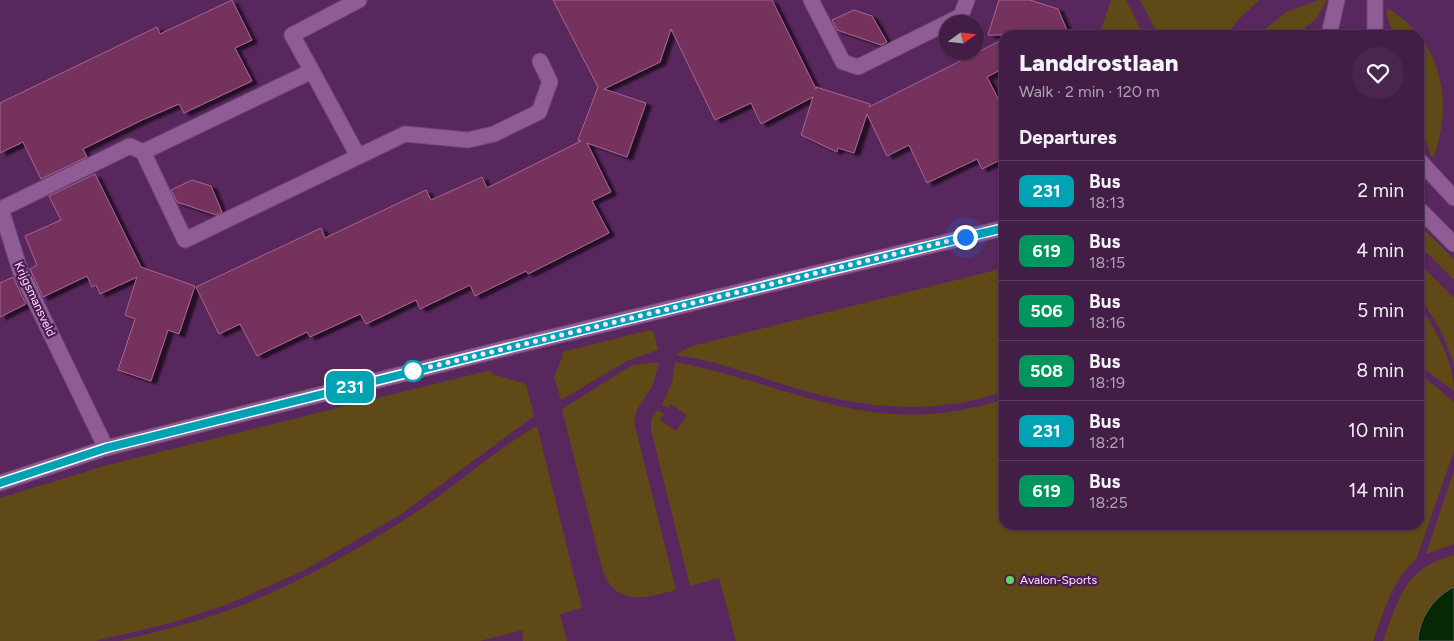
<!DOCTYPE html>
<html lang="en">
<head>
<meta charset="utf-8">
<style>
  :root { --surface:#421d46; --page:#49264d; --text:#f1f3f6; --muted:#aea2b3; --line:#5a3b5f }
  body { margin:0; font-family:Figtree,sans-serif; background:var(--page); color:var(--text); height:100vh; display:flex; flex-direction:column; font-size:19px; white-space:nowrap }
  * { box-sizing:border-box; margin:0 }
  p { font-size:16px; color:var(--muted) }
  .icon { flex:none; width:28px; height:28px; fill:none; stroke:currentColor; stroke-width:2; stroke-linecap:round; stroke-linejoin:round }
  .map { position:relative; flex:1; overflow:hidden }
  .details { position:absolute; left:999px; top:30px; width:425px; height:500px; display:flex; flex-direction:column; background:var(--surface); border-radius:15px; box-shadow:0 1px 4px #0004,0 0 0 1px var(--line) }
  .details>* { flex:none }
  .badge { padding:0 10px; border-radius:8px; font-size:18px; line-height:32px }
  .needle { width:32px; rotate:75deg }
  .controls { position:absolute; left:939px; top:15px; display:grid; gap:10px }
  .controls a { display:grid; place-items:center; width:45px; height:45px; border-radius:50%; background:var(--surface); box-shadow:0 1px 4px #0004,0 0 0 1px var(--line); font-size:25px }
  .you { position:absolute; width:25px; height:25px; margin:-12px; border:4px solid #fff; border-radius:50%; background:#1a73e8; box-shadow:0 0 0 8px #1a73e833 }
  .map>.badge { position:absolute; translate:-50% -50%; box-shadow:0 0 0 2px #fff }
  h2 { padding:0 20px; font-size:19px; line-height:45px }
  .round { display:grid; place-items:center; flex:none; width:52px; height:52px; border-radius:26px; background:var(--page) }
  .headline { display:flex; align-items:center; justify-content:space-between; height:85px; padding:0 20px }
  h1 { font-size:24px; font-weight:800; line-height:38px }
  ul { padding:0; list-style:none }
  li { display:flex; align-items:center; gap:15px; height:60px; padding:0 20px; border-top:1px solid var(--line) }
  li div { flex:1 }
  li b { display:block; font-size:19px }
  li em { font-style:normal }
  li .badge { min-width:55px; font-weight:700; text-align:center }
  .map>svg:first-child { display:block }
  .green { fill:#5f4917 }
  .water { fill:#062807; stroke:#506151 }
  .building { fill:#75335d; stroke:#aa638e; filter:url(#shadow) }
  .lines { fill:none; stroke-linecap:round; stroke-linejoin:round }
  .minor-casing { stroke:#724776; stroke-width:17 }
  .tertiary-casing { stroke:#724776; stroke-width:17 }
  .minor { stroke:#905c96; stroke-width:15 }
  .tertiary { stroke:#905c96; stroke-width:15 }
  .line-casing { stroke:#fff; stroke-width:11 }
  .line { stroke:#00a3b4; stroke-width:8 }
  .walk { stroke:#fde5ff; stroke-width:5; stroke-dasharray:0 9 }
  .stop-dot { fill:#fff; stroke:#00a3b4; stroke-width:2.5 }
  .poi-dot { fill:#66d466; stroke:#4c1c52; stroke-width:2 }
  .labels { text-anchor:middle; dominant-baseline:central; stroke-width:4.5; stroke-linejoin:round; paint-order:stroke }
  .street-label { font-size:12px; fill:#fde5ff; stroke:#4c1c52 }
  .poi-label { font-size:12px; fill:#fde5ff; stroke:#4c1c52; text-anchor:start }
</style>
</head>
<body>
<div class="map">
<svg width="1454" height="641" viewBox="0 0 1454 641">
  <defs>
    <filter id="shadow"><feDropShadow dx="5.5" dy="3" stdDeviation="1" flood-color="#0009"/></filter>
  </defs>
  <rect width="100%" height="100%" fill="#58275d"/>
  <path class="green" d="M1111,0H1126L1144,35H1099Z
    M1140,0H1259L1237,21L1227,35H1158Z
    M1319,0H1327L1316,19L1296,35H1258L1286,12Z
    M1389,9C1441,41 1454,99 1434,157L1431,156L1422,130L1423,109L1419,79V35H1393L1386,11Z
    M1419,225L1454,259V280L1419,245Z
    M1419,263L1454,298V364L1441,331L1424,303L1419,281Z
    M1004,268V391C934,417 861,408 791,387C752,375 716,360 675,355L692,346Z
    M1419,305C1435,328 1454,362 1454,391L1419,365Z
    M650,330L654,332L658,350L627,361L561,400L554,377L563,355L562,352Z
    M659,362L653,385L637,410L634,422L676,590C648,597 618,608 603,572L562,409L632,365Z
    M675,362C795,385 876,442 1004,399V525H1419V373L1454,402V451L1416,560C1392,579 1384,613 1373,641H736L719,578L690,586L651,430V419L657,410L664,414L660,420L676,431L687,415L671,404L668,408L662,404L672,383Z
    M491,370L492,374L526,384L534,416L400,515L303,571L228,604L171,623L95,641H0V498L104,466Z
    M537,426L582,608L560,614L567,641H523L522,630L480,641H119C156,632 193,623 229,610C289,588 349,555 404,520C450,492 489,453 537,426Z
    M1454,471V544L1426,554Z
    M1454,555V587C1434,597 1419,618 1418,641H1383C1400,596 1404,569 1454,555Z"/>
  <path class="water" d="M1454,587V641H1418C1419,618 1434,597 1454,587Z"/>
  <path class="building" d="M232,0L252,40L235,48L252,81L184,113L179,104L142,120L83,149L87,157L41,179L23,142L0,153V103L157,27L160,34Z
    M553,0H772L816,89V87L870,104L869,107L1004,39V68L987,77L1004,110V158L982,169L977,159L927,183L909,145L887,156L867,114L854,153L838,148L837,152L801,135L813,97L761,124L751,103L715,120L671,29L660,62L604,89L646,103L627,157L587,143L611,192L592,201L609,233L528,274L526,271L475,296L470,285L420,309L416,300L366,324L360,314L310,337L307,332L257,356L240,324L219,334L196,287L321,228L325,238L426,190L431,200L482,177L487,188L581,141L578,140L598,87Z
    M999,0H1030L1058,9L1069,35H988Z
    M854,10L872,16L887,42L881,45L837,30L832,20Z
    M95,174L141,267L195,286L179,334L168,330L151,381L118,370L135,319L125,315L137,277L100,294L96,285L92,287L87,276L43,297L30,269L37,265L25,236L61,220L49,196Z
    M192,180L211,186L222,212L216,215L177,202L171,190Z
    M13,277L26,304L0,317V283Z"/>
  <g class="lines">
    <defs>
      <path id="minor" d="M811,0L843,62L858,67L961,16L967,0
        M312,71L358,156
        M143,152L185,240L405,134L468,140L494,134L539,112L550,82L540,61
        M106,448L20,270L1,209L130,146L143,152L312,71L292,35L359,0"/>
      <path id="tertiary" d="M1329,35L1337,0
        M1375,35V0
        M1419,160L1454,198
        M1419,209L1454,244
        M0,483L106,448L531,342L1004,228"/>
    </defs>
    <use href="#minor" class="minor-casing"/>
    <use href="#tertiary" class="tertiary-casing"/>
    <use href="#minor" class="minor"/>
    <use href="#tertiary" class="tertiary"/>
  </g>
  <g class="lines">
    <defs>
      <path id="line" d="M0,483L106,448L512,347L1004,228"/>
    </defs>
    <use href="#line" class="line-casing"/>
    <use href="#line" class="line"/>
    <path class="walk" d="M413,371L965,237"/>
  </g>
  <circle class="stop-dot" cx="413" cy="371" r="10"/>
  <circle class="poi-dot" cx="1010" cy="580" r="5"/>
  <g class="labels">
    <g class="street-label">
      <text transform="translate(35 299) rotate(65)">Krijgsmansveld</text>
    </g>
    <g class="poi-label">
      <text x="1020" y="580">Avalon-Sports</text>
    </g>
  </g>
</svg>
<div class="controls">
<a><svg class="needle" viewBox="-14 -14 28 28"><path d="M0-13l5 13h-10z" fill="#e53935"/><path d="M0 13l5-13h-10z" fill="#aea2b3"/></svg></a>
</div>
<div class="you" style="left:965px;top:237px"></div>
<b class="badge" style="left:350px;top:387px;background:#00a3b4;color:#fff">231</b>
<section class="details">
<div class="headline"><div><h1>Landdrostlaan</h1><p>Walk · 2 min · 120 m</p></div><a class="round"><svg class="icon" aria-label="heart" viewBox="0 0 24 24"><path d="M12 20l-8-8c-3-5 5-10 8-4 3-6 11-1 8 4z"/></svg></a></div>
<h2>Departures</h2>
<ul>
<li><span class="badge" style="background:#00a3b4;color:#fff">231</span><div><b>Bus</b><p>18:13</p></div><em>2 min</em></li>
<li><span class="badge" style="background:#00965e;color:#fff">619</span><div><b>Bus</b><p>18:15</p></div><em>4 min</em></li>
<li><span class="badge" style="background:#00965e;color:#fff">506</span><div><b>Bus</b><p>18:16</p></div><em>5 min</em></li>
<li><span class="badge" style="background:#00965e;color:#fff">508</span><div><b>Bus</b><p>18:19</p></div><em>8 min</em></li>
<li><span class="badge" style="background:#00a3b4;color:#fff">231</span><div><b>Bus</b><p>18:21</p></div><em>10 min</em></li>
<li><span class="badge" style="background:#00965e;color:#fff">619</span><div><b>Bus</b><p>18:25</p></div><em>14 min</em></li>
</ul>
</section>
</div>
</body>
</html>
